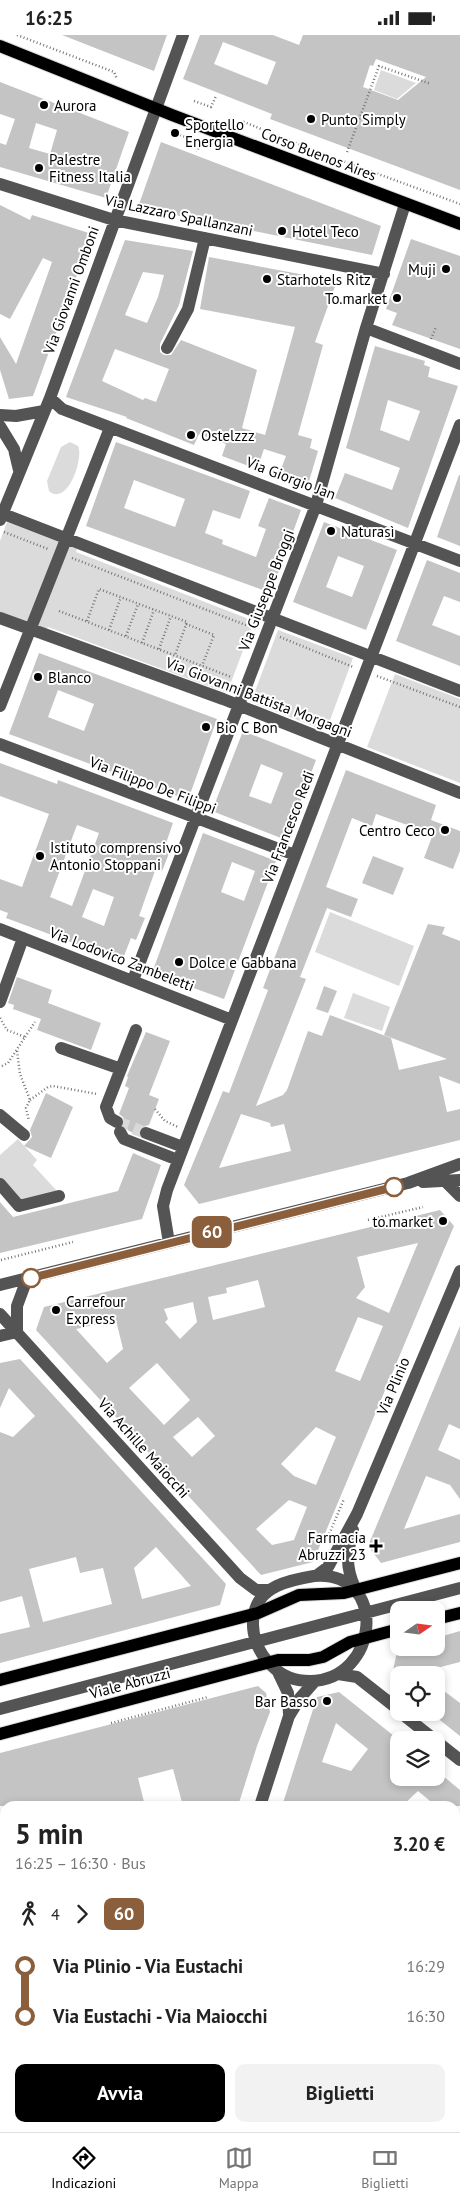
<!DOCTYPE html>
<html lang="it">
<head>
<meta charset="utf-8">
<style>
  :root { --surface:#fff; --page:#f2f2f2; --text:#222; --muted:#767676; --line:#e0e0e0; --accent:#000 }
  body { margin:0; font-family:"PT Sans",sans-serif; background:var(--page); color:var(--text); height:100vh; display:flex; flex-direction:column; font-size:19px; white-space:nowrap }
  * { box-sizing:border-box; margin:0 }
  p { font-size:16px; color:var(--muted) }
  .icon { flex:none; width:28px; height:28px; fill:none; stroke:currentColor; stroke-width:2; stroke-linecap:round; stroke-linejoin:round }
  .map { position:relative; flex:1; overflow:hidden }
  .details { position:absolute; left:0px; top:1766px; width:460px; height:331px; display:flex; flex-direction:column; background:var(--surface); border-radius:15px 15px 0 0; box-shadow:0 2px 8px #0003 }
  .details>* { flex:none }
  .badge { padding:0 10px; border-radius:8px; font-size:18px; line-height:32px }
  .needle { width:32px; rotate:76deg }
  .controls { position:absolute; left:390px; top:1566px; display:grid; gap:10px }
  .controls a { display:grid; place-items:center; width:55px; height:55px; border-radius:10px; background:var(--surface); box-shadow:0 2px 8px #0003; font-size:25px }
  .map>.badge { position:absolute; translate:-50% -50%; box-shadow:0 0 0 2px #fff }
  .legs { display:flex; align-items:center; gap:8px; height:55px; padding:0 15px; font-size:16px }
  .legs p { margin-inline-start:auto }
  .summary { display:flex; align-items:center; justify-content:space-between; height:85px; padding:0 15px }
  h1 { font-size:28px; font-weight:700; line-height:38px }
  .primary-button { display:flex; gap:10px; margin-top:auto; padding:10px 15px }
  .primary-button a { flex:1; height:58px; border-radius:10px; background:var(--accent); color:#fff; font-size:20px; font-weight:700; line-height:58px; text-align:center }
  .primary-button a+a { background:var(--page); color:var(--text) }
  ul { padding:0 15px; list-style:none }
  li { display:flex; align-items:center; gap:18px; height:50px; font-size:19px }
  li i { display:grid; place-items:center; width:8px; height:100%; margin:0 6px; background:currentColor }
  li i::after { content:''; width:12px; height:12px; margin:-6px; border:4px solid; border-radius:50%; background:var(--surface) }
  li p { margin-inline-start:auto }
  li:first-child i { background:linear-gradient(#0000 50%,currentColor 0) }
  li:last-child i { background:linear-gradient(currentColor 50%,#0000 0) }
  .status { display:flex; justify-content:space-between; align-items:center; height:35px; padding:0 25px; background:var(--surface); direction:ltr }
  .status svg { height:14px; fill:currentColor }
  .tab-bar { display:flex; justify-content:space-around; align-items:center; height:70px; border-top:1px solid var(--line); background:var(--surface); font-size:14px; color:var(--muted) }
  .tab-bar a { display:grid; justify-items:center; gap:2px }
  .tab-bar .current { color:var(--accent) }
  .map>svg:first-child { display:block }
  .green { fill:#dbdbdb }
  .building { fill:#c4c4c4; fill-rule:evenodd }
  .lines { fill:none; stroke-linecap:round; stroke-linejoin:round }
  .minor-tunnel { stroke:#d9d9d9; stroke-width:12; stroke-dasharray:12 6; stroke-linecap:butt }
  .major-casing { stroke:#dbdbdb; stroke-width:14 }
  .path { stroke:#767676; stroke-width:2.5; stroke-dasharray:1 2.5; stroke-linecap:butt }
  .minor { stroke:#545454; stroke-width:12 }
  .major { stroke:#000; stroke-width:12 }
  .line-1-casing { stroke:#fff; stroke-width:11 }
  .line-1 { stroke:#8b5e3c; stroke-width:8 }
  .poi-dot { fill:#000; stroke:#fff; stroke-width:2 }
  .stop-1-dot { fill:#fff; stroke:#8b5e3c; stroke-width:2.5 }
  .labels { text-anchor:middle; dominant-baseline:central; stroke-width:4; stroke-linejoin:round; paint-order:stroke }
  .poi-label { font-size:15px; fill:#000; stroke:#fff; text-anchor:start }
  .street-label { font-size:15px; fill:#000; stroke:#fff }
</style>
</head>
<body>
<div class="status"><b>16:25</b><svg viewBox="0 0 49 12"><path d="M0 12V9h3v3zM5 12V6h3v6zM10 12V3h3v9zM15 12V0h3v12zM26 1h20v11H26zM47 4h2v5h-2z"/></svg></div>
<div class="map">
<svg width="460" height="2097" viewBox="0 0 460 2097">
  <rect width="100%" height="100%" fill="#fff"/>
  <path class="green" d="M381,35L416,48L397,64L374,55Z
    M70,407L78,411C84,422 68,472 49,456L47,446L61,412Z
    M7,487L77,514L76,517L254,586L227,658L48,592L46,595L0,578V506Z
    M278,595L353,623L326,696L251,667Z
    M395,639L460,664V748L367,712Z
    M330,877L414,911L399,951L315,917Z
    M353,958L390,972L382,996L344,983Z
    M18,1104L37,1125L33,1130L57,1156L18,1166L0,1145V1120Z
    M455,1988L460,2004V2071L455,2078Z
    M342,2092H445V2093L441,2097H341Z"/>
  <path class="building" d="M62,0H167L154,36Z
    M200,0H273L299,10L303,0H460V155L270,84L272,79L183,44ZM223,7L276,27L267,50L214,29ZM376,24L426,42L398,65L363,52L370,30L373,31Z
    M0,47L129,97L106,163L0,132V108L6,110L15,84L0,79ZM36,88L57,95L50,119L29,113Z
    M161,107L381,191L372,220L170,179L137,175Z
    M0,170L30,185L32,180L92,199L33,361L9,364L0,335V302L16,329L52,227L43,223L10,284L0,279Z
    M411,204L460,221V314L392,290L397,278L386,274Z
    M125,205L193,216L179,270L160,309V317L164,320H171L181,305L257,335L242,393L265,400L295,292L200,274L209,222L337,246L315,307L323,310L298,400L312,404L310,413L318,416L307,453L278,442L286,421L264,414L257,434L222,421L226,409L199,399L194,410L126,383L127,382L66,362ZM143,237L164,240L158,262L147,288L125,280ZM115,314L169,334L156,367L145,363L143,365L102,346Z
    M375,311L425,326L424,330L430,332L428,342L458,351L408,493L335,463L345,438L392,455L400,433L346,413ZM388,365L420,376L409,406L380,395Z
    M116,407L250,456L240,484L213,475L205,498L223,505L222,509L256,522L266,494L258,491L269,463L301,475L271,558L86,491ZM134,445L185,464L175,492L124,473Z
    M459,440H460V511L437,502Z
    M324,487L397,515L366,595L293,567ZM338,521L364,531L352,562L326,552Z
    M427,525L460,538V567L444,561L432,590L460,601V631L396,606Z
    M39,618L217,684L188,765L9,699ZM58,655L94,669L84,696L48,682Z
    M243,696L316,725L286,805L212,776ZM261,729L283,738L271,769L249,761Z
    M0,728L57,749L58,745L173,788L164,814L170,816L162,836L156,833L139,881L145,883L136,905L131,903L122,926L6,883L8,878L0,875V844L22,852L49,779L0,761ZM77,790L99,798L72,871L50,862ZM93,854L114,862L104,891L82,882Z
    M346,735L436,770L431,785L460,796V816L453,834L424,823L433,799L376,779L372,791L352,783L326,852L358,864L351,882L327,873L300,942L306,944L256,1071L283,1060L287,1055L308,996L322,1001L330,980L391,1003L399,1035L447,1024L384,1000L428,889L445,892L442,899L460,906V1049L439,1041L447,1077L460,1074V1105L199,1169L184,1150L223,1056L229,1058L268,955L263,953ZM241,1079L270,1088L271,1092L284,1089L291,1116L219,1133Z
    M203,798L276,826L224,964L152,938ZM232,827L255,836L244,866L221,857Z
    M373,821L404,833L393,860L362,848Z
    M17,942L52,955L48,968L101,988L91,1015L37,995L41,984L13,974L14,970L8,968Z
    M324,951L337,956L328,978L316,974Z
    M146,997L170,1006L149,1060L159,1064L149,1090L141,1092L138,1100L129,1096L124,1090V1083L119,1079L129,1053L125,1051L128,1042L127,1041Z
    M46,1058L73,1072L51,1123L24,1111L32,1102L30,1095Z
    M133,1118L161,1130L142,1184L0,1218V1167L13,1182L118,1156Z
    M440,1175L454,1191L313,1527L261,1540L36,1295L44,1272ZM418,1208L389,1278L356,1263L365,1252L357,1222ZM258,1245L265,1272L213,1285L208,1262L227,1258L226,1253ZM193,1267L197,1287L180,1304L165,1287L168,1284L164,1274ZM358,1282L383,1291L360,1346L335,1336ZM116,1285L123,1314L107,1328L76,1294ZM157,1328L190,1365L164,1390L129,1353ZM198,1382L215,1401L192,1422L173,1402ZM316,1392L336,1402L316,1450L294,1441L281,1429ZM289,1465L307,1472L294,1505L272,1510L256,1494Z
    M460,1291V1394L449,1389L438,1415L460,1425V1464L450,1450L426,1441L404,1494L460,1479V1507L381,1528L368,1511Z
    M20,1324L226,1549L220,1570L0,1628V1599L30,1592L22,1561L0,1567V1397L13,1402L35,1381L9,1353L0,1373V1328ZM156,1512L191,1551L142,1564L134,1533ZM76,1522L80,1538L103,1533L112,1569L43,1587L29,1534Z
    M460,1596V1627L421,1637L424,1640H392L398,1612H436V1603Z
    M436,1650L460,1668V1701L436,1682Z
    M258,1651L266,1658L270,1677L257,1711L238,1771H183L173,1734L138,1743L145,1771H0V1718Z
    M339,1657L399,1705V1742H436V1735L460,1755V1771H436L418,1756L402,1771H282L317,1662ZM336,1688L368,1714L351,1736L322,1727Z"/>
  <g class="lines">
    <path class="minor-tunnel" d="M117,1087L146,1098"/>
    <defs>
      <path id="major" d="M0,11L172,80L460,189
        M436,1584L460,1578
        M0,1645L258,1578L299,1560L344,1558L460,1528
        M0,1699L278,1625H309L323,1622L350,1607L399,1594"/>
    </defs>
    <use href="#major" class="major-casing"/>
    <path class="path" d="M17,0L114,37L117,44
      M194,66L211,72L216,61
      M237,90L244,87L318,117L460,169
      M180,100L200,107L197,117
      M347,117L379,31L431,49
      M431,304L436,292
      M4,497L48,514
      M72,523L256,594
      M59,576L231,642
      M87,586L99,554L187,587L175,620
      M186,589L214,600L202,631
      M109,595L121,562
      M126,601L138,569
      M280,602L353,632
      M142,608L154,575
      M159,614L171,581
      M377,641L460,672
      M0,983L7,995L25,1002L8,1028L0,1032
      M25,1002L35,987
      M17,1016L20,1039L30,1065L26,1073L29,1086
      M30,1065L48,1052L53,1051L97,1059
      M155,1074L165,1086L178,1092
      M368,1185L423,1172
      M1,1225L73,1207
      M328,1502L344,1464
      M111,1688L208,1662
      M385,2097L387,2092"/>
    <path class="minor" d="M0,149L114,185L384,239
      M366,293L460,329
      M167,313L188,274L205,203
      M50,363L62,374L460,526
      M0,380L16,381L44,376
      M0,391L14,414L19,435
      M1,481L6,480L460,656
      M0,485L50,363L183,0
      M0,583L223,664L460,758
      M0,671L110,393
      M0,709L295,820
      M0,894L232,985
      M133,945L316,470L366,293L405,169
      M0,967L23,903
      M61,1013L121,1034
      M0,1080L24,1100
      M117,1087L110,1083L106,1072L136,995
      M120,1097L124,1104L178,1125
      M146,1098L183,1112
      M445,1146L460,1161
      M423,1147L460,1145
      M0,1149L19,1171L59,1161
      M169,1208L163,1171L167,1155L460,390
      M0,1250L408,1148L460,1129
      M0,1279L240,1543L256,1555H270
      M17,1297V1271L27,1244
      M0,1301L17,1297
      M353,1495C347,1519 345,1530 355,1553
      M314,1541C389,1535 380,1645 310,1646C296,1646 282,1641 272,1631C258,1618 250,1598 254,1579C259,1551 290,1545 314,1541Z
      M316,1541L328,1532L357,1479L460,1236
      M278,1637L288,1658L289,1679
      M338,1639L357,1642L399,1675
      M0,1674L460,1553
      M401,1678L435,1705
      M436,1706L460,1725
      M260,1771L289,1681L300,1663L315,1646
      M0,1854L5,1852
      M455,1965L460,1963
      M0,2084L5,2083
      M157,2097L158,2092"/>
    <use href="#major" class="major"/>
  </g>
  <g class="lines">
    <defs>
      <path id="line-1" d="M31,1243L394,1152"/>
    </defs>
    <use href="#line-1" class="line-1-casing"/>
    <use href="#line-1" class="line-1"/>
  </g>
  <g class="poi-dot">
    <circle cx="44" cy="70" r="5"/>
    <circle cx="311" cy="84" r="5"/>
    <circle cx="175" cy="98" r="5"/>
    <circle cx="39" cy="133" r="5"/>
    <circle cx="282" cy="196" r="5"/>
    <circle cx="446" cy="234" r="5"/>
    <circle cx="267" cy="244" r="5"/>
    <circle cx="397" cy="263" r="5"/>
    <circle cx="191" cy="400" r="5"/>
    <circle cx="331" cy="496" r="5"/>
    <circle cx="38" cy="642" r="5"/>
    <circle cx="206" cy="692" r="5"/>
    <circle cx="445" cy="795" r="5"/>
    <circle cx="40" cy="821" r="5"/>
    <circle cx="179" cy="927" r="5"/>
    <circle cx="443" cy="1186" r="5"/>
    <circle cx="56" cy="1275" r="5"/>
    <path d="M373.5 1503.5h5v5h5v5h-5v5h-5v-5h-5v-5h5z"/>
    <circle cx="327" cy="1666" r="5"/>
  </g>
  <g class="stop-1-dot">
    <circle cx="394" cy="1152" r="9"/>
    <circle cx="31" cy="1243" r="9"/>
  </g>
  <g class="labels">
    <g class="poi-label">
      <text x="54" y="70">Aurora</text>
      <text x="321" y="84">Punto Simply</text>
      <text x="185" y="89">Sportello<tspan x="185" dy="17">Energia</tspan></text>
      <text x="49" y="124">Palestre<tspan x="49" dy="17">Fitness Italia</tspan></text>
      <text x="292" y="196">Hotel Teco</text>
      <text x="436" y="234" text-anchor="end">Muji</text>
      <text x="277" y="244">Starhotels Ritz</text>
      <text x="387" y="263" text-anchor="end">To.market</text>
      <text x="201" y="400">Ostelzzz</text>
      <text x="341" y="496">Naturasì</text>
      <text x="48" y="642">Blanco</text>
      <text x="216" y="692">Bio C Bon</text>
      <text x="435" y="795" text-anchor="end">Centro Ceco</text>
      <text x="50" y="812">Istituto comprensivo<tspan x="50" dy="17">Antonio Stoppani</tspan></text>
      <text x="189" y="927">Dolce e Gabbana</text>
      <text x="433" y="1186" text-anchor="end">to.market</text>
      <text x="66" y="1266">Carrefour<tspan x="66" dy="17">Express</tspan></text>
      <text x="366" y="1502" text-anchor="end">Farmacia<tspan x="366" dy="17">Abruzzi 23</tspan></text>
      <text x="317" y="1666" text-anchor="end">Bar Basso</text>
    </g>
    <g class="street-label">
      <text transform="translate(319 119) rotate(21)">Corso Buenos Aires</text>
      <text transform="translate(179 180) rotate(12)">Via Lazzaro Spallanzani</text>
      <text transform="translate(71 255) rotate(-70)">Via Giovanni Omboni</text>
      <text transform="translate(291 443) rotate(21)">Via Giorgio Jan</text>
      <text transform="translate(266 555) rotate(-69)">Via Giuseppe Broggi</text>
      <text transform="translate(259 662) rotate(21)">Via Giovanni Battista Morgagni</text>
      <text transform="translate(153 750) rotate(21)">Via Filippo De Filippi</text>
      <text transform="translate(288 792) rotate(-69)">Via Francesco Redi</text>
      <text transform="translate(122 924) rotate(21)">Via Lodovico Zambeletti</text>
      <text transform="translate(393 1351) rotate(-67)">Via Plinio</text>
      <text transform="translate(144 1413) rotate(48)">Via Achille Maiocchi</text>
      <text transform="translate(130 1648) rotate(-15)">Viale Abruzzi</text>
    </g>
  </g>
</svg>
<div class="controls">
<a><svg class="needle" viewBox="-14 -14 28 28"><path d="M0-13l5 13h-10z" fill="#e53935"/><path d="M0 13l5-13h-10z" fill="#767676"/></svg></a>
<a><svg class="icon" aria-label="locate" viewBox="0 0 24 24"><circle cx="12" cy="12" r="6"/><path d="M12 2v4M12 18v4M2 12h4M18 12h4"/></svg></a>
<a><svg class="icon" aria-label="layers" viewBox="0 0 24 24"><path d="M12 4l9 5-9 5-9-5zM3 14l9 5 9-5"/></svg></a>
</div>
<b class="badge" style="left:212px;top:1197px;background:#8b5e3c;color:#fff">60</b>
<section class="details">
<div class="summary"><div><h1>5 min</h1><p>16:25 – 16:30 · Bus</p></div><b>3.20 €</b></div>
<div class="legs"><svg class="icon" aria-label="walk" viewBox="0 0 24 24"><circle cx="13" cy="4" r="2"/><path d="M13 8l-2 6 4 7M11 14l-3 7M7 12l3-4h3l4 4"/></svg>4<svg class="icon" aria-label="forward" viewBox="0 0 24 24"><path d="M9 5l7 7-7 7"/></svg><b class="badge" style="background:#8b5e3c;color:#fff">60</b></div>
<ul>
<li><i style="color:#8b5e3c"></i><b>Via Plinio - Via Eustachi</b><p>16:29</p></li>
<li><i style="color:#8b5e3c"></i><b>Via Eustachi - Via Maiocchi</b><p>16:30</p></li>
</ul>
<div class="primary-button"><a>Avvia</a><a>Biglietti</a></div>
</section>
</div>
<nav class="tab-bar">
<a class="current"><svg class="icon" aria-label="directions" viewBox="0 0 24 24"><path d="M12 3l9 9-9 9-9-9zM9 14v-3h6M13 9l2 2-2 2"/></svg>Indicazioni</a>
<a><svg class="icon" aria-label="map" viewBox="0 0 24 24"><path d="M3 6l6-2 6 2 6-2v14l-6 2-6-2-6 2zM9 4v14M15 6v14"/></svg>Mappa</a>
<a><svg class="icon" aria-label="tickets" viewBox="0 0 24 24"><path d="M3 7h18v10H3zM15 7v10"/></svg>Biglietti</a>
</nav>
</body>
</html>
